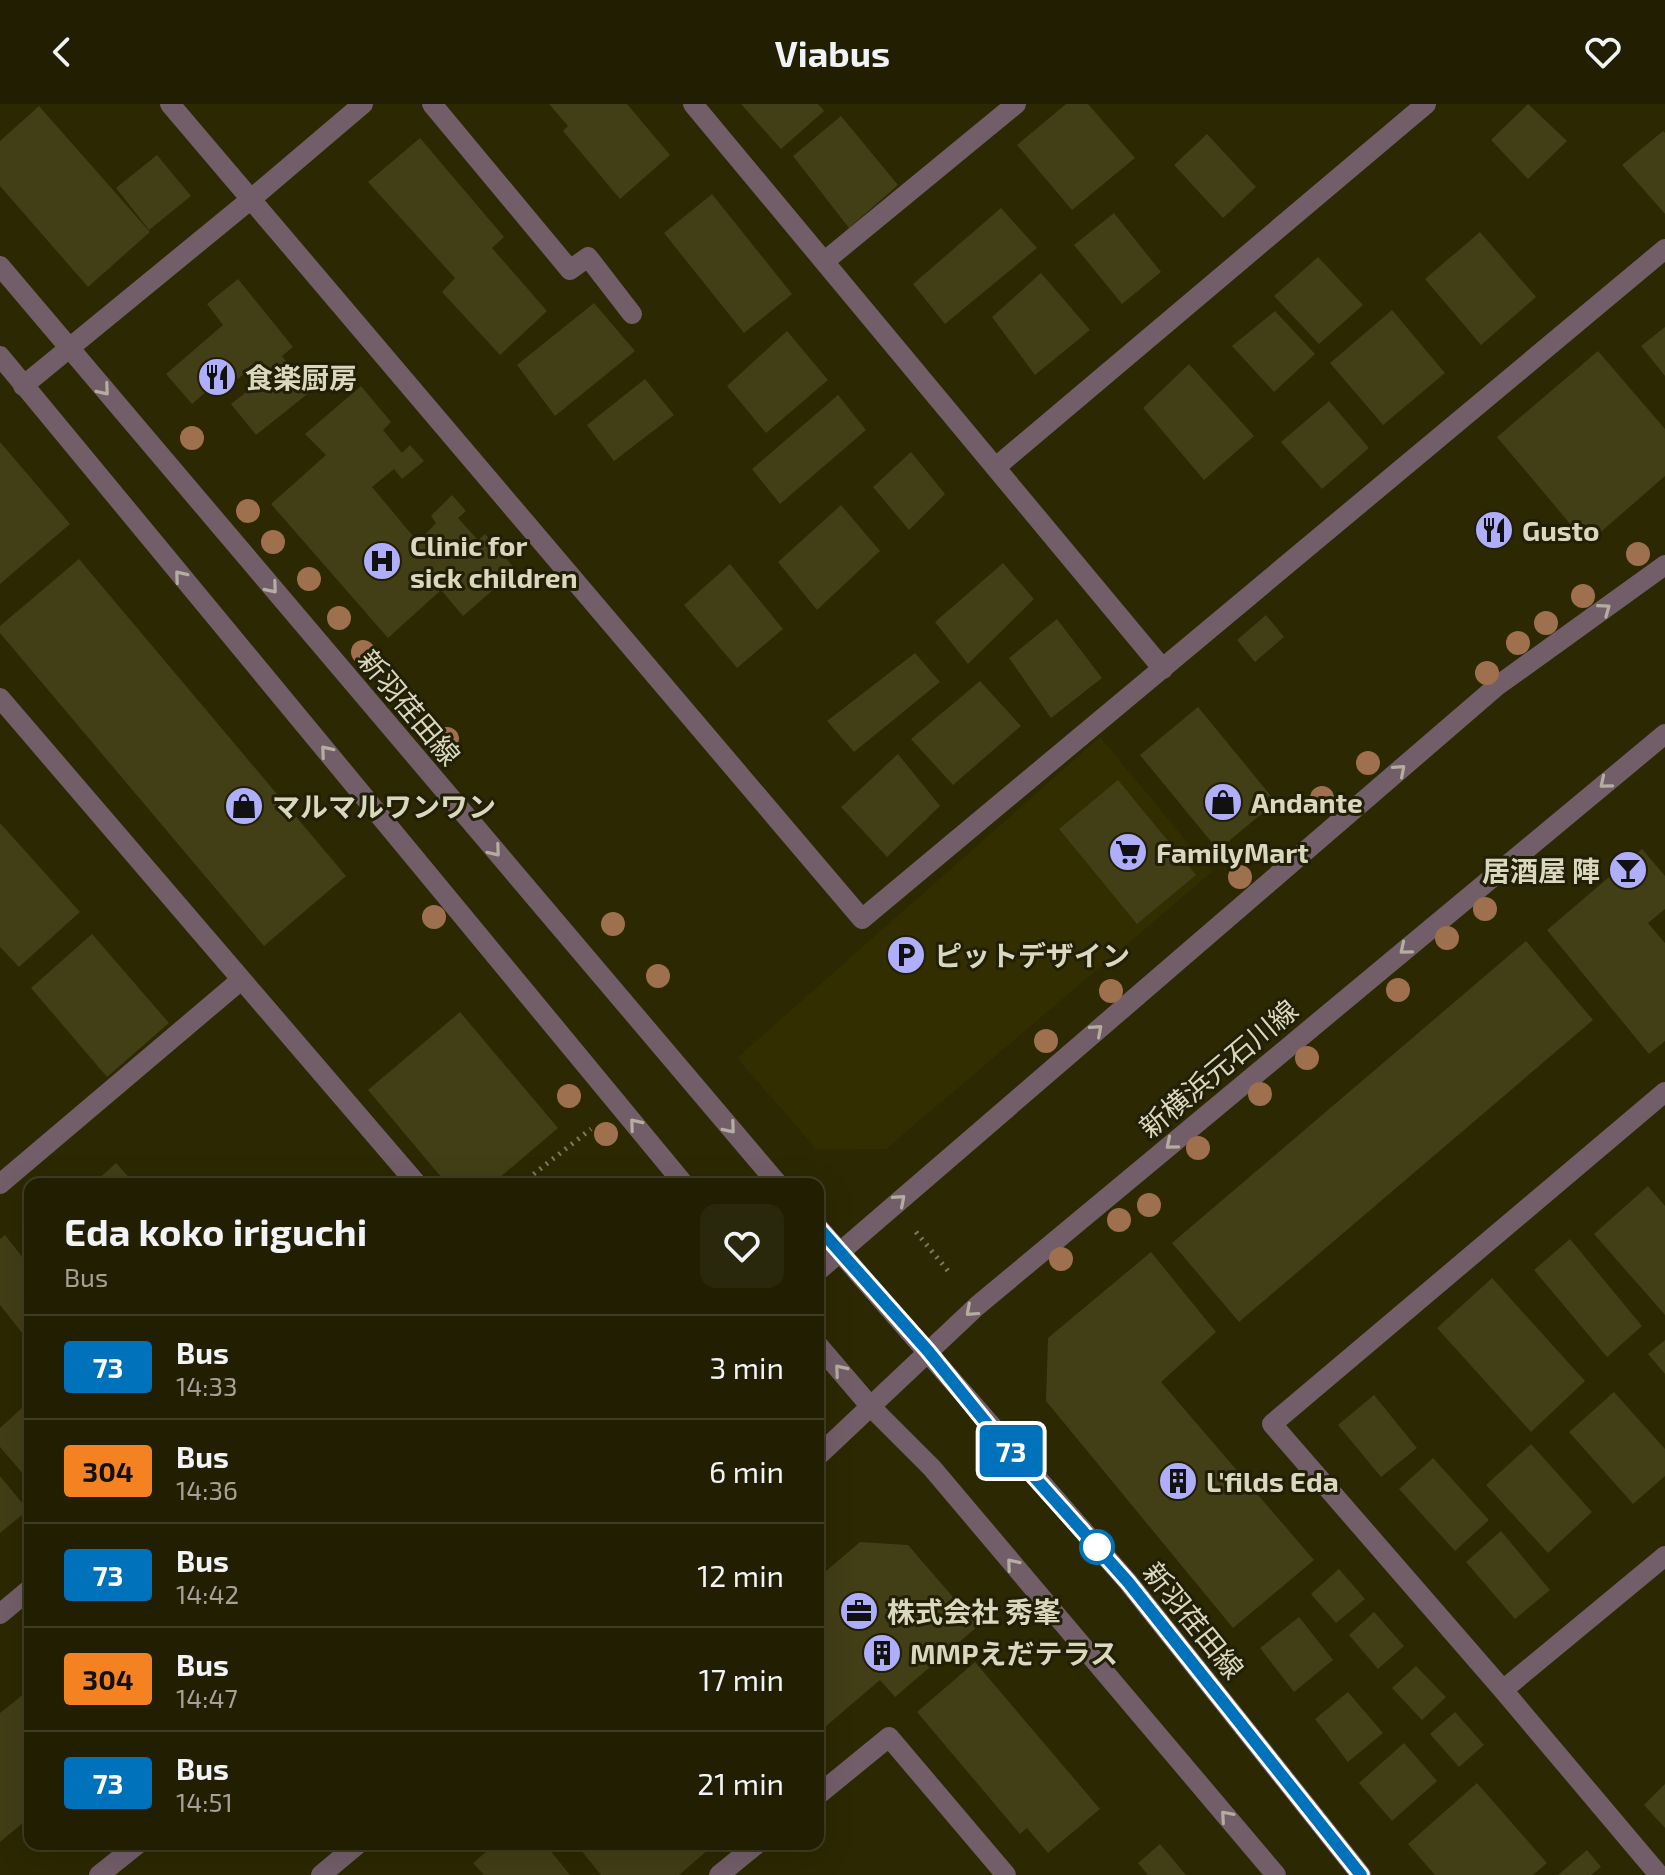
<!DOCTYPE html>
<html lang="en">
<head>
<meta charset="utf-8">
<style>
  :root { --surface:#211e02; --page:#29270c; --text:#f1f3f6; --muted:#a2a299; --line:#3e3c24 }
  body { margin:0; font-family:"Exo 2","Noto Sans JP",sans-serif; background:var(--page); color:var(--text); height:100vh; display:flex; flex-direction:column; font-size:30px; white-space:nowrap }
  * { box-sizing:border-box; margin:0 }
  p { font-size:26px; color:var(--muted) }
  .icon { flex:none; width:44px; height:44px; fill:none; stroke:currentColor; stroke-width:2; stroke-linecap:round; stroke-linejoin:round }
  .map { position:relative; flex:1; overflow:hidden }
  .side { position:absolute; left:24px; top:1074px; width:800px; height:672px; display:flex; flex-direction:column; background:var(--surface); border-radius:16px; box-shadow:0 8px 32px #0002,0 0 0 2px var(--line) }
  .side>* { flex:none }
  .badge { padding:0 16px; border-radius:6px; font-size:28px; line-height:52px }
  .map>.badge { position:absolute; translate:-50% -50%; box-shadow:0 0 0 4px #fff }
  .round { display:grid; place-items:center; flex:none; width:84px; height:84px; border-radius:16px; background:var(--page) }
  .summary { display:flex; align-items:center; justify-content:space-between; height:136px; padding:0 40px }
  h1 { font-size:38px; font-weight:700; line-height:60px }
  ul { padding:0; list-style:none }
  li { display:flex; align-items:center; gap:24px; height:104px; padding:0 40px; border-top:2px solid var(--line) }
  li div { flex:1 }
  li b { display:block; font-size:30px }
  li em { font-style:normal }
  li .badge { min-width:88px; font-weight:700; text-align:center }
  header { display:flex; justify-content:space-between; align-items:center; height:104px; padding:0 40px; background:var(--surface); font-size:36px; font-weight:700 }
  .map>svg:first-child { display:block }
  .built { fill:#332e00 }
  .building { fill:#423e16 }
  .lines { fill:none; stroke-linecap:round; stroke-linejoin:round }
  .path { stroke:#7d7a5a; stroke-width:5; stroke-dasharray:2 6; stroke-linecap:butt }
  .minor { stroke:#725e69; stroke-width:20 }
  .tree { fill:#9e704d }
  .oneway { stroke:#b5ada0 }
  .line-casing { stroke:#fff; stroke-width:18 }
  .line { stroke:#0072bc; stroke-width:12 }
  .stop-dot { fill:#fff; stroke:#0072bc; stroke-width:4 }
  .labels { text-anchor:middle; dominant-baseline:central; stroke-width:6; stroke-linejoin:round; paint-order:stroke }
  .poi-label { font-size:28px; font-weight:bold; fill:#d9d7bd; stroke:#211f05; text-anchor:start }
  .street-label { font-size:28px; fill:#d9d7bd; stroke:#211f05 }
</style>
</head>
<body>
<header><svg class="icon" aria-label="back" viewBox="0 0 24 24"><path d="M15 5l-7 7 7 7"/></svg>Viabus<svg class="icon" aria-label="heart" viewBox="0 0 24 24"><path d="M12 20l-8-8c-3-5 5-10 8-4 3-6 11-1 8 4z"/></svg></header>
<div class="map">
<svg width="1665" height="1771" viewBox="0 0 1665 1771">
  <rect width="100%" height="100%" fill="#2c2802"/>
  <path class="built" d="M1100,633L1212,768L886,1045L817,1046L737,954Z"/>
  <path class="building" d="M549,0H627L670,51L620,95L563,27L568,22Z
    M741,0H818L824,7L781,45Z
    M1066,0H1088L1135,54L1072,106L1017,41Z
    M1528,0L1567,37L1528,75L1491,36Z
    M39,2L150,128L88,183L0,82V37Z
    M841,12L898,81L849,124L793,52Z
    M1663,27L1665,29V110L1622,61Z
    M1207,30L1256,83L1223,114L1174,61Z
    M420,34L504,133L492,144L547,207L500,251L442,188L455,174L368,78Z
    M157,51L191,92L149,126L116,84Z
    M712,90L792,190L744,229L664,129Z
    M1001,104L1037,144L945,220L913,180Z
    M1114,109L1161,168L1122,200L1074,141Z
    M1480,128L1536,193L1481,241L1425,175Z
    M1318,153L1363,201L1319,240L1274,192Z
    M1041,169L1090,226L1035,271L992,213Z
    M238,175L293,243L282,252L310,288L256,331L231,300L265,273L255,260L238,275L231,266L192,300L166,270L223,221L207,200Z
    M594,199L635,247L555,312L517,261Z
    M1392,206L1445,269L1383,321L1330,259Z
    M1275,207L1315,250L1274,288L1232,242Z
    M1665,223V272L1641,242Z
    M787,227L828,276L766,329L727,282Z
    M1598,247L1665,325V372L1587,440L1497,333Z
    M1189,260L1254,332L1204,376L1143,304Z
    M645,275L674,311L614,357L587,321Z
    M361,282L391,318L383,326L402,349L410,341L424,357L402,375L394,365L372,383L418,438L436,419L431,412L452,391L466,407L458,414L478,436L485,430L516,466L463,512L441,486L388,534L271,400L326,351L305,330Z
    M838,291L866,326L780,400L752,365Z
    M1329,297L1369,344L1322,385L1281,338Z
    M0,338L70,420L0,480Z
    M911,348L945,390L909,426L873,383Z
    M841,401L880,447L817,506L778,458Z
    M79,455L346,772L264,842L0,529V522Z
    M1003,459L1034,495L968,560L935,518Z
    M730,460L783,525L737,564L684,501Z
    M1266,511L1284,533L1255,558L1237,536Z
    M1057,515L1102,574L1051,614L1009,554Z
    M915,549L940,578L854,648L827,617Z
    M980,577L1021,622L953,681L911,635Z
    M1198,603L1276,698L1218,746L1140,651Z
    M898,650L940,702L887,753L841,703Z
    M1118,676L1196,771L1137,820L1059,725Z
    M0,719L80,808L19,863L0,843Z
    M1642,745L1665,772V805L1648,819L1665,839V937L1649,950L1547,826Z
    M92,830L169,919L107,973L31,884Z
    M1526,837L1593,916L1239,1218L1172,1139Z
    M460,908L558,1024L492,1080H447L368,986Z
    M116,1059L135,1080H93Z
    M1648,1082L1665,1102V1211L1594,1130Z
    M5,1131L30,1163V1239L0,1201V1135Z
    M1570,1135L1642,1222L1607,1253L1534,1166Z
    M1151,1148L1216,1228L1161,1278L1314,1456L1233,1524L1046,1297L1048,1234Z
    M1492,1174L1585,1277L1531,1328L1437,1224Z
    M1665,1236V1270L1648,1250Z
    M1614,1288L1665,1345V1372L1633,1400L1569,1328Z
    M1374,1291L1417,1344L1381,1373L1338,1321Z
    M24,1302L30,1309V1378L0,1343V1324Z
    M1531,1340L1592,1408L1548,1449L1486,1381Z
    M1433,1354L1489,1416L1455,1447L1399,1385Z
    M0,1372L28,1406L0,1429Z
    M1501,1427L1550,1486L1515,1515L1466,1458Z
    M860,1438L908,1441L978,1522L895,1593L880,1576L818,1629V1520L826,1512L818,1503V1474Z
    M1339,1465L1365,1495L1336,1519L1311,1490Z
    M1374,1508L1404,1542L1378,1565L1349,1531Z
    M1299,1513L1333,1556L1294,1588L1260,1544Z
    M975,1558L1100,1705L1048,1749L1027,1724L1020,1730L917,1608Z
    M1416,1562L1446,1593L1422,1616L1392,1584Z
    M30,1585V1713L0,1738V1609Z
    M1348,1588L1383,1629L1348,1658L1315,1615Z
    M1455,1608L1484,1641L1459,1663L1430,1630Z
    M1404,1639L1437,1677L1392,1717L1359,1679Z
    M1477,1679L1547,1759L1533,1771H1435L1408,1740Z
    M1665,1680V1724L1644,1701Z
    M495,1740H545L570,1771H484L473,1759Z
    M576,1740H715L679,1771H601Z
    M1160,1740L1186,1771H1148L1138,1759Z
    M1587,1746L1601,1763L1591,1771H1558Z"/>
  <g class="lines">
    <path class="path" d="M521,1080L591,1025
      M916,1128L949,1168"/>
    <path class="minor" d="M170,0L862,815L1665,145
      M432,0L570,166L588,153L632,210
      M693,0L1163,565
      M825,157L1016,0
      M0,162L778,1080
      M0,252L684,1080
      M23,282L250,96L363,0
      M996,363L1426,0
      M0,594L417,1080
      M0,1080L241,876
      M818,1123L1128,1478L1361,1771
      M818,1167L1497,582L1665,461
      M818,1241L871,1303L932,1364L1276,1771
      M818,1352L977,1202L1665,630
      M0,1510L30,1485
      M1503,1586L1665,1452
      M818,1691L889,1633L1006,1771
      M99,1771L138,1740
      M321,1771L358,1740
      M719,1771L757,1740
      M1659,1771L1503,1586L1272,1320L1665,988"/>
  </g>
  <g class="tree">
    <circle cx="192" cy="334" r="12"/>
    <circle cx="248" cy="407" r="12"/>
    <circle cx="273" cy="438" r="12"/>
    <circle cx="1638" cy="450" r="12"/>
    <circle cx="309" cy="475" r="12"/>
    <circle cx="1583" cy="492" r="12"/>
    <circle cx="339" cy="514" r="12"/>
    <circle cx="1546" cy="519" r="12"/>
    <circle cx="1518" cy="539" r="12"/>
    <circle cx="363" cy="548" r="12"/>
    <circle cx="1487" cy="569" r="12"/>
    <circle cx="447" cy="635" r="12"/>
    <circle cx="1368" cy="659" r="12"/>
    <circle cx="1322" cy="694" r="12"/>
    <circle cx="1529" cy="766" r="12"/>
    <circle cx="1240" cy="773" r="12"/>
    <circle cx="1485" cy="805" r="12"/>
    <circle cx="434" cy="813" r="12"/>
    <circle cx="613" cy="820" r="12"/>
    <circle cx="1447" cy="834" r="12"/>
    <circle cx="658" cy="872" r="12"/>
    <circle cx="1398" cy="886" r="12"/>
    <circle cx="1111" cy="887" r="12"/>
    <circle cx="1046" cy="937" r="12"/>
    <circle cx="1307" cy="954" r="12"/>
    <circle cx="1260" cy="990" r="12"/>
    <circle cx="569" cy="992" r="12"/>
    <circle cx="606" cy="1030" r="12"/>
    <circle cx="1198" cy="1044" r="12"/>
    <circle cx="1149" cy="1101" r="12"/>
    <circle cx="1119" cy="1116" r="12"/>
    <circle cx="1061" cy="1155" r="12"/>
  </g>
  <defs><path id="oneway-chevron" d="M-2-3.5L2.5 0L-2 3.5" fill="none" stroke-width="1.6" stroke-linecap="round" stroke-linejoin="round" transform="scale(2)"/></defs>
  <g class="oneway">
    <use href="#oneway-chevron" transform="translate(104 286) rotate(50)"/>
    <use href="#oneway-chevron" transform="translate(180 472) rotate(-130)"/>
    <use href="#oneway-chevron" transform="translate(272 484) rotate(50)"/>
    <use href="#oneway-chevron" transform="translate(1605 505) rotate(-36)"/>
    <use href="#oneway-chevron" transform="translate(326 647) rotate(-130)"/>
    <use href="#oneway-chevron" transform="translate(1400 666) rotate(-41)"/>
    <use href="#oneway-chevron" transform="translate(1605 679) rotate(140)"/>
    <use href="#oneway-chevron" transform="translate(495 747) rotate(50)"/>
    <use href="#oneway-chevron" transform="translate(1405 845) rotate(140)"/>
    <use href="#oneway-chevron" transform="translate(1097 926) rotate(-41)"/>
    <use href="#oneway-chevron" transform="translate(635 1020) rotate(-130)"/>
    <use href="#oneway-chevron" transform="translate(730 1024) rotate(50)"/>
    <use href="#oneway-chevron" transform="translate(1171 1040) rotate(140)"/>
    <use href="#oneway-chevron" transform="translate(900 1096) rotate(-41)"/>
    <use href="#oneway-chevron" transform="translate(971 1207) rotate(138)"/>
    <use href="#oneway-chevron" transform="translate(840 1266) rotate(-130)"/>
    <use href="#oneway-chevron" transform="translate(1012 1460) rotate(-130)"/>
    <use href="#oneway-chevron" transform="translate(1226 1712) rotate(-131)"/>
  </g>
  <g class="lines">
    <defs>
      <path id="line" d="M818,1123L928,1247L988,1321L1128,1478L1361,1771"/>
    </defs>
    <use href="#line" class="line-casing"/>
    <use href="#line" class="line"/>
  </g>
  <defs>
    <symbol id="restaurant-disc" viewBox="-11 -11 22 22"><circle r="9.5" fill="#aeaefb" stroke="#211f05"/><path d="M-5-6h1v4h1v-4h1v4h1v-4h1v5L-1.5 .5V6h-2V.5L-5-1ZM5-6V6H3V1.5H1.5Q1.5-4 5-6Z" fill="#111"/></symbol>
    <symbol id="hospital-disc" viewBox="-11 -11 22 22"><circle r="9.5" fill="#aeaefb" stroke="#211f05"/><path d="M-5-5h3v3.5h4V-5h3V5h-3V1.5h-4V5h-3Z" fill="#111"/></symbol>
    <symbol id="shop-disc" viewBox="-11 -11 22 22"><circle r="9.5" fill="#aeaefb" stroke="#211f05"/><path d="M-5-2.5h2.3a2.7 3.5 0 0 1 5.4 0H5L5.5 6h-11ZM-1.5-2.5h3a1.5 2.3 0 0 0-3 0Z" fill="#111"/></symbol>
    <symbol id="supermarket-disc" viewBox="-11 -11 22 22"><circle r="9.5" fill="#aeaefb" stroke="#211f05"/><path d="M-6-5.5h2.5l.6 2H6L4.5 2H-2.5L-4.4-4H-6ZM-1.5 3.2a1.3 1.3 0 1 0 .1 0ZM3 3.2a1.3 1.3 0 1 0 .1 0Z" fill="#111"/></symbol>
    <symbol id="bar-disc" viewBox="-11 -11 22 22"><circle r="9.5" fill="#aeaefb" stroke="#211f05"/><path d="M-6-5H6L.8 .8V4.5H3.5V6h-7V4.5H-.8V.8Z" fill="#111"/></symbol>
    <symbol id="parking-disc" viewBox="-11 -11 22 22"><circle r="9.5" fill="#aeaefb" stroke="#211f05"/><path d="M-3.5-5.5H1a3.5 3.5 0 0 1 0 7H-1V5.5H-3.5ZM-1-3.4V-.6H.8a1.4 1.4 0 0 0 0-2.8Z" fill="#111"/></symbol>
    <symbol id="building-disc" viewBox="-11 -11 22 22"><circle r="9.5" fill="#aeaefb" stroke="#211f05"/><path d="M-4-6H4V6H1V3H-1V6H-4ZM-2.5-4.3h1.7v1.8h-1.7ZM.8-4.3h1.7v1.8H.8ZM-2.5-1h1.7V.8h-1.7ZM.8-1h1.7V.8H.8Z" fill="#111"/></symbol>
    <symbol id="office-disc" viewBox="-11 -11 22 22"><circle r="9.5" fill="#aeaefb" stroke="#211f05"/><path d="M-6-3h4V-5.5h4V-3h4V5H-6ZM-1-4.5V-3h2v-1.5ZM-6 0V1H6V0Z" fill="#111"/></symbol>
  </defs>
  <g fill-rule="evenodd">
    <use href="#restaurant-disc" x="195" y="251" width="44" height="44"/>
    <use href="#restaurant-disc" x="1472" y="404" width="44" height="44"/>
    <use href="#hospital-disc" x="360" y="435" width="44" height="44"/>
    <use href="#shop-disc" x="1201" y="676" width="44" height="44"/>
    <use href="#shop-disc" x="222" y="680" width="44" height="44"/>
    <use href="#supermarket-disc" x="1106" y="726" width="44" height="44"/>
    <use href="#bar-disc" x="1606" y="744" width="44" height="44"/>
    <use href="#parking-disc" x="884" y="829" width="44" height="44"/>
    <use href="#building-disc" x="1156" y="1355" width="44" height="44"/>
    <use href="#office-disc" x="837" y="1485" width="44" height="44"/>
    <use href="#building-disc" x="860" y="1527" width="44" height="44"/>
  </g>
  <circle class="stop-dot" cx="1097" cy="1443" r="16"/>
  <g class="labels">
    <g class="poi-label">
      <text x="245" y="273">食楽厨房</text>
      <text x="1522" y="426">Gusto</text>
      <text x="410" y="441">Clinic for<tspan x="410" dy="32">sick children</tspan></text>
      <text x="1251" y="698">Andante</text>
      <text x="272" y="702">マルマルワンワン</text>
      <text x="1156" y="748">FamilyMart</text>
      <text x="1600" y="766" text-anchor="end">居酒屋 陣</text>
      <text x="934" y="851">ピットデザイン</text>
      <text x="1206" y="1377">L'filds Eda</text>
      <text x="887" y="1507">株式会社 秀峯</text>
      <text x="910" y="1549">MMPえだテラス</text>
    </g>
    <g class="street-label">
      <text transform="translate(410 603) rotate(50)">新羽荏田線</text>
      <text transform="translate(1218 964) rotate(-40)">新横浜元石川線</text>
      <text transform="translate(1194 1516) rotate(51)">新羽荏田線</text>
    </g>
  </g>
</svg>
<b class="badge" style="left:1011px;top:1347px;background:#0072bc;color:#fff">73</b>
<section class="side">
<div class="summary"><div><h1>Eda koko iriguchi</h1><p>Bus</p></div><a class="round"><svg class="icon" aria-label="heart" viewBox="0 0 24 24"><path d="M12 20l-8-8c-3-5 5-10 8-4 3-6 11-1 8 4z"/></svg></a></div>
<ul>
<li><span class="badge" style="background:#0072bc;color:#fff">73</span><div><b>Bus</b><p>14:33</p></div><em>3 min</em></li>
<li><span class="badge" style="background:#f58220;color:#111">304</span><div><b>Bus</b><p>14:36</p></div><em>6 min</em></li>
<li><span class="badge" style="background:#0072bc;color:#fff">73</span><div><b>Bus</b><p>14:42</p></div><em>12 min</em></li>
<li><span class="badge" style="background:#f58220;color:#111">304</span><div><b>Bus</b><p>14:47</p></div><em>17 min</em></li>
<li><span class="badge" style="background:#0072bc;color:#fff">73</span><div><b>Bus</b><p>14:51</p></div><em>21 min</em></li>
</ul>
</section>
</div>
</body>
</html>
